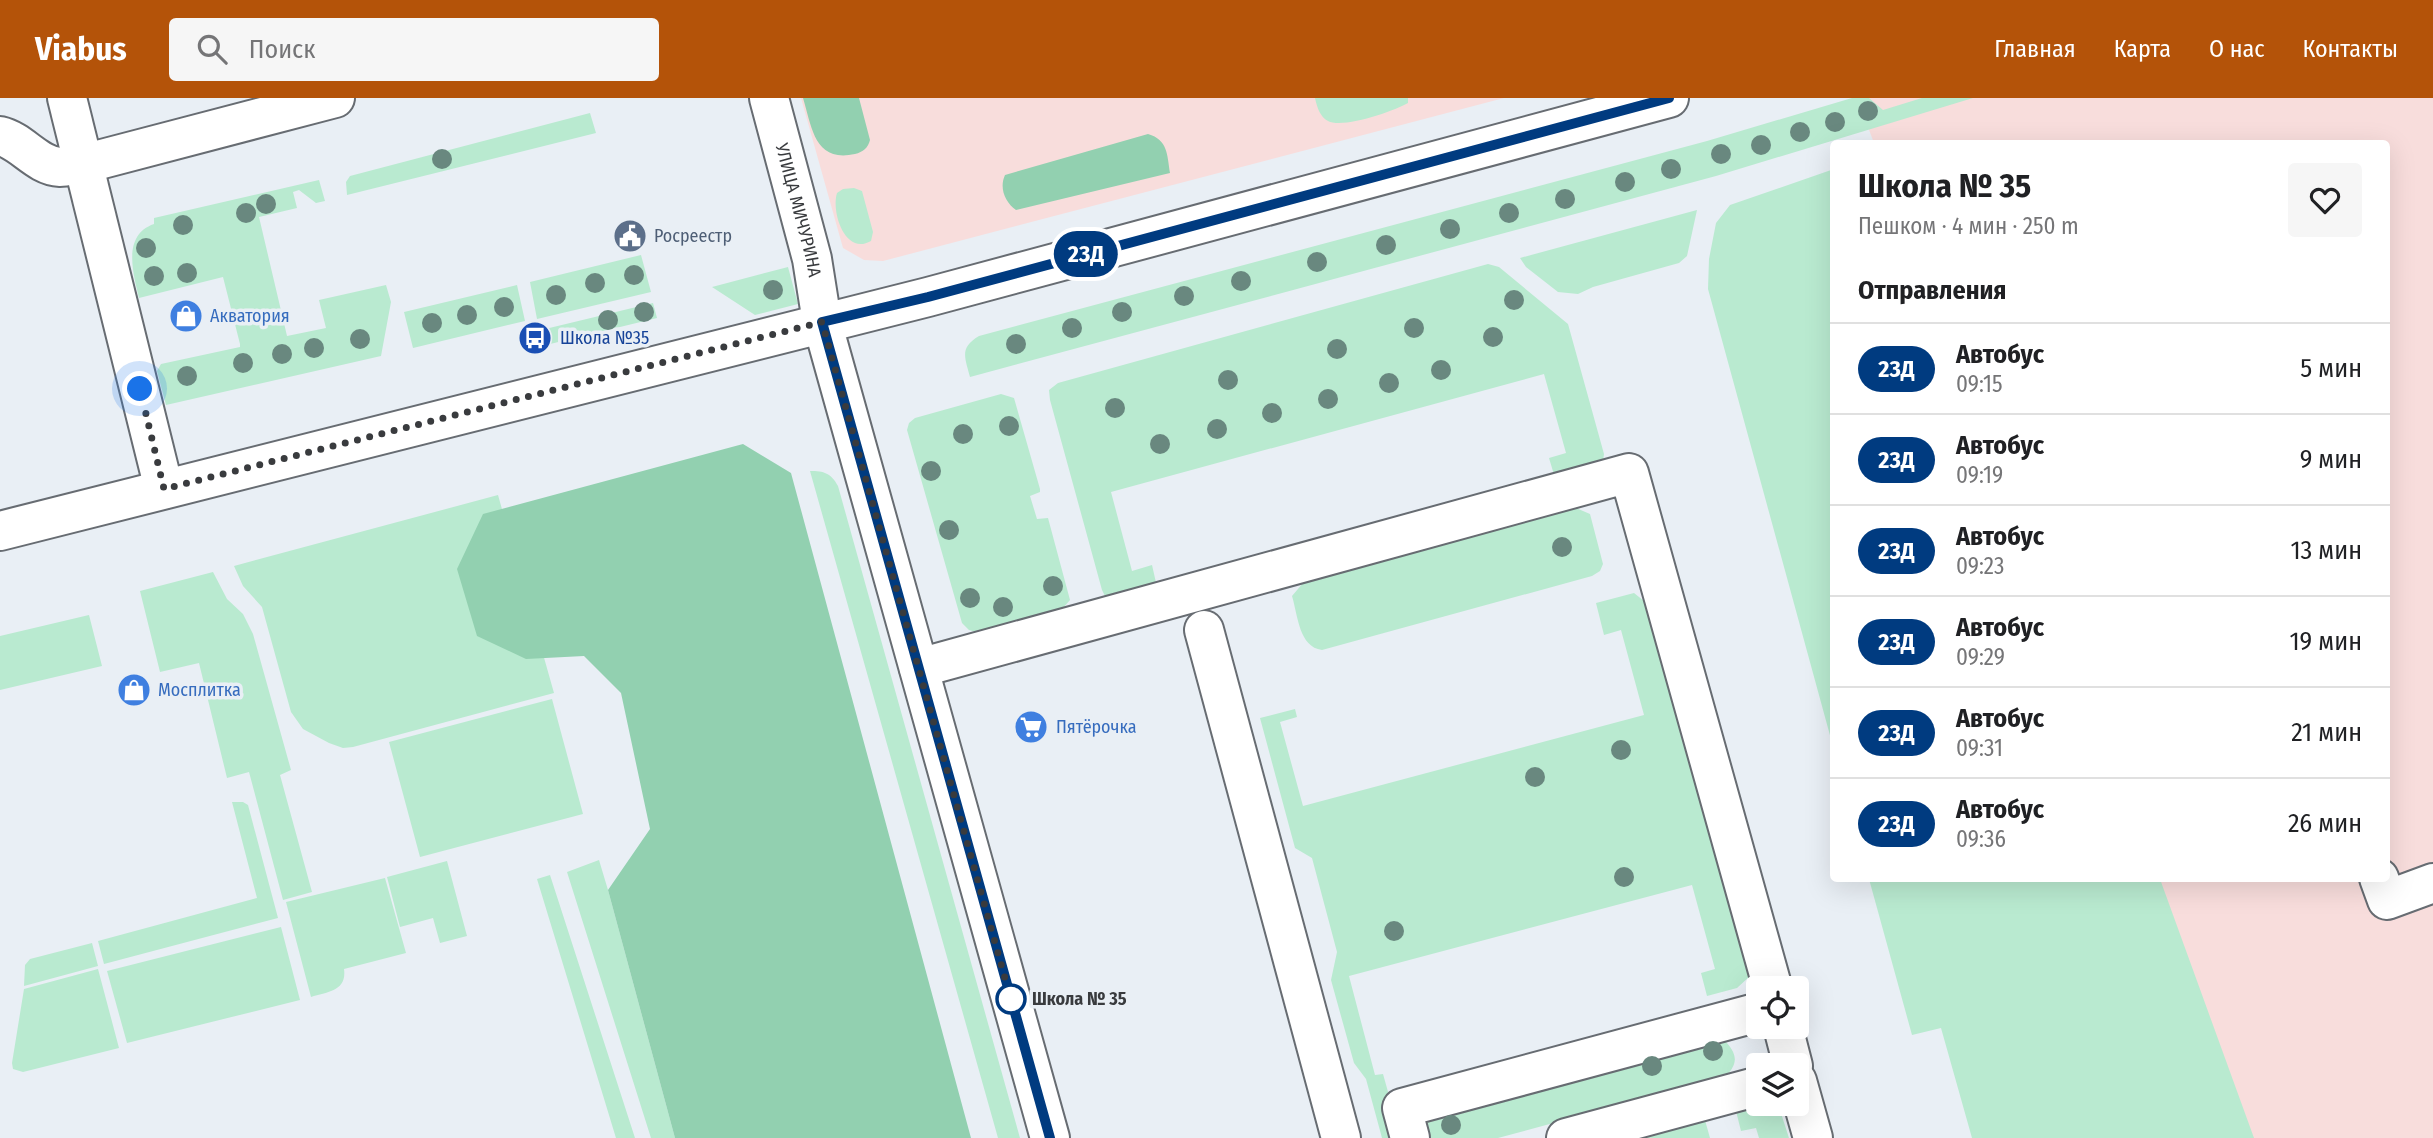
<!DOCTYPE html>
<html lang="ru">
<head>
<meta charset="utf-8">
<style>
  :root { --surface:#fff; --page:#f6f6f6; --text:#202124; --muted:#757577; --line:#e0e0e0; --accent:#b45309 }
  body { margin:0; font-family:"Fira Sans Condensed",sans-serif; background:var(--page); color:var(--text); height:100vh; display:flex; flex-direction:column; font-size:26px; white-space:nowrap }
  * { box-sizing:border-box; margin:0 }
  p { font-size:23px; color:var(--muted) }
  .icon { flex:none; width:38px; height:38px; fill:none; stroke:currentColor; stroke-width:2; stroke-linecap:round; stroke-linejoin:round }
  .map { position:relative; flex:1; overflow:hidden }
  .panel { position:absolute; left:1830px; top:42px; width:560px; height:742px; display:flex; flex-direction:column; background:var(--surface); border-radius:7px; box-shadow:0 7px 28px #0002 }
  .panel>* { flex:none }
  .badge { padding:0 14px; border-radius:23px; font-size:24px; line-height:46px }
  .buttons { position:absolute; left:1746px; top:878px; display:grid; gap:14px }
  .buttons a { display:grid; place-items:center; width:63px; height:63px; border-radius:7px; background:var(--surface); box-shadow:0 7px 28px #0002; font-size:35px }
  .you { position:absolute; width:35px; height:35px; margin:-18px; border:5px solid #fff; border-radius:50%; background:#1a73e8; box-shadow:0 0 0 10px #1a73e833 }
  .map>.badge { position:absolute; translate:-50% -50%; box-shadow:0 0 0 4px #fff }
  h2 { padding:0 28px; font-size:26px; line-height:63px }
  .round { display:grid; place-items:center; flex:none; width:74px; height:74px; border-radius:7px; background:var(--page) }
  .head { display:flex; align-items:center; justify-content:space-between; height:119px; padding:0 28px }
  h1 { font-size:33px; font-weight:700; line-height:52px }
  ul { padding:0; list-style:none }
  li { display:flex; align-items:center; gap:21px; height:91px; padding:0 28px; border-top:2px solid var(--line) }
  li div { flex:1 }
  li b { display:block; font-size:26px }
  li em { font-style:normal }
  li .badge { min-width:77px; font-weight:700; text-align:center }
  header { display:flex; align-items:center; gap:42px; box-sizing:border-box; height:98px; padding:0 35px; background:var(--accent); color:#fff }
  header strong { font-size:33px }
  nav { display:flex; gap:38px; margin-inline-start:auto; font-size:24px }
  .search { width:490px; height:63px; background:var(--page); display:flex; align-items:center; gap:18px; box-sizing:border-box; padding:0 24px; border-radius:7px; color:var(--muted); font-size:26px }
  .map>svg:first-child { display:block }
  .industrial { fill:#f8dddc }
  .green { fill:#b9ead0 }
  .forest { fill:#92d0b0 }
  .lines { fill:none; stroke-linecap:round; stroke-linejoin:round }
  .minor-casing { stroke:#676c72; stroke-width:42 }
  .major-casing { stroke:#676c72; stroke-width:42 }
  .minor { stroke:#fff; stroke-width:38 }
  .major { stroke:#fff; stroke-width:38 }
  .tree { fill:#69887f }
  .line-casing { stroke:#fff; stroke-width:16 }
  .line { stroke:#003b80; stroke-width:10 }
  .walk { stroke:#393b3e; stroke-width:7; stroke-dasharray:0 12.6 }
  .stop-dot { fill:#fff; stroke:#003b80; stroke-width:3.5 }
  .labels { text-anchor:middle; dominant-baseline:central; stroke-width:7; stroke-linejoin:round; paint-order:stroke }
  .street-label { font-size:18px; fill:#393b3e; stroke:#e9eff5 }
  .service-label { font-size:18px; fill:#4e5e75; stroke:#e9eff5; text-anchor:start }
  .shop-label { font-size:18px; fill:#366cbe; stroke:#e9eff5; text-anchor:start }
  .transit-label { font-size:18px; fill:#164399; stroke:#e9eff5; text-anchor:start }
  .stop-label { font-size:18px; font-weight:bold; fill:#393b3e; stroke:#e9eff5; text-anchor:start }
</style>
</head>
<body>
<header>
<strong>Viabus</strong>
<div class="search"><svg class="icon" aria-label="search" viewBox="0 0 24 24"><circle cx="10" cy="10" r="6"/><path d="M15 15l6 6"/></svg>Поиск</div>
<nav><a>Главная</a><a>Карта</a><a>О нас</a><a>Контакты</a></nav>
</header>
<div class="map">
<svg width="2433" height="1040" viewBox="0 0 2433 1040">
  <rect width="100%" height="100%" fill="#e9eff5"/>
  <path class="industrial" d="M801,0H1504L883,163L864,162L843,150Z
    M1857,0H2433V1040H2239L2142,781L2387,780V46L1874,45Z"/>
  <path class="green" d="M1315,0H1408V5C1394,13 1343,31 1328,23C1320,19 1317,9 1315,0Z
    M1852,0H1869L1883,12L1922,0H1973L1716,78L970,279C965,259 959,250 979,238L1707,43Z
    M590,15L596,35L347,97L346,84L350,78Z
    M1834,71V652L1708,191L1709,161L1716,125L1730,107Z
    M319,82L325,103L316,105L299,92L293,94L297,110L259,119L287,238L326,230L319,202L386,187L391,204L381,258L166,307L157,273L161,266L240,249V246L223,179L139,200C133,175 122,137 154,126V120Z
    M854,90L862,93L873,134L871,143C845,158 831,114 837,95L843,91Z
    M1697,112L1687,158L1679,165L1593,189L1578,196L1558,194L1526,169L1520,160Z
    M641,157L651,194L537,221L530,184Z
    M1488,166L1499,169L1568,226L1604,356L1603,363L1555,380L1549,360L1566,355L1544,276L1111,394L1132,473L1152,467L1157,489L1111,500L1105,498L1102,492L1050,302L1049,292L1058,285Z
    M788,169L798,206L755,217L712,189Z
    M517,187L525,223L413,250L404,214Z
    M653,205L657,220L546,247L541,232Z
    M1001,296L1014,300L1040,391V394L1030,398L1037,421L1048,420L1070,502L1063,510L976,534L969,532L962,525L907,332L909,325L915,320Z
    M810,373C824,373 831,375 838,388L1020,1040H998Z
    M498,397L554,595L353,649L343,650L329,645L303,631L291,614L262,509L243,488L234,468Z
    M1576,410L1590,416L1603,466L1600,473L1592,478L1322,552C1299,549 1298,518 1292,498L1303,485Z
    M213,474L227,501L243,516L253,536L291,672L280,677L312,794L283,802L249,674L227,680L199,565L160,574L140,493Z
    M1634,495L1644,503L1749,879L1737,890L1707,898L1701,875L1715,871L1692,787L1349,878L1375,977L1383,976L1401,1040H1382L1366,981L1354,965L1331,882L1337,854L1312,760L1295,750L1260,620L1295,611L1297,619L1280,624L1303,708L1644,617L1621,532L1604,537L1596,505Z
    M89,517L102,568L0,592V538Z
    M552,601L583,716L420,759L389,644Z
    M232,704H243L248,707L278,820L104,866L98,843L257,800Z
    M599,762L608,792L675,1040H651L567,774Z
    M447,763L467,838L440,845L433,820L400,829L387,779Z
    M550,777L635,1040H616L537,781Z
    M385,780L406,855L344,871C347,893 328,894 311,899L286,804Z
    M1869,781H2160L2254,1040H1972L1941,930L1912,937Z
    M281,829L300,902L127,945L107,873Z
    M92,845L98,868L24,888L25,867L30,861Z
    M98,871L119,950L23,974L13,971L12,965L24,891Z
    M1724,942C1737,955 1739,965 1726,978L1498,1040H1420L1423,1022Z
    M1762,1006H1774L1779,1009L1789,1040H1759L1756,1030L1741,1033L1736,1013Z
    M1703,1015L1710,1040H1627Z"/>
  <path class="forest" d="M803,0H859L870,42C868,50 863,54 855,56C814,65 812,29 803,0Z
    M1148,36C1168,42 1167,56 1170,75L1016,112C1005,104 999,90 1005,77Z
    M743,346L791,375L971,1040H675L608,792L650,731L621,595L584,558L526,561L477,538L457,471L483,416Z"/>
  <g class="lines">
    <defs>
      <g id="minor">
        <path d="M67,0L164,391"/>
        <path id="s1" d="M769,0L812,161L822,224"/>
        <path d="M0,38C22,43 37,68 60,69C68,69 76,66 83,66L335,0"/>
        <path d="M1204,532L1341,1040"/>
        <path d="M919,570L1629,375L1773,891"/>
        <path d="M2379,780L2387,802L2433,785"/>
        <path d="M1783,929L1793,968"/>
        <path d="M1797,983L1813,1040"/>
        <path d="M1410,1040L1402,1010L1759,914"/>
        <path d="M1566,1040L1759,988"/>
      </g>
      <path id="major" d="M822,224L1050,1040
        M0,433L928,199L1669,0"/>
    </defs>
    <use href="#minor" class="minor-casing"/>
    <use href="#major" class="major-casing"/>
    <use href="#minor" class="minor"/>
    <use href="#major" class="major"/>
  </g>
  <g class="tree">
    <circle cx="1868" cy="13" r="10"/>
    <circle cx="1835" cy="24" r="10"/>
    <circle cx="1800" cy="34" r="10"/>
    <circle cx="1761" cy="47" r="10"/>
    <circle cx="1721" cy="56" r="10"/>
    <circle cx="442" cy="61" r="10"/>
    <circle cx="1671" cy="71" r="10"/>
    <circle cx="1625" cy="84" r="10"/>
    <circle cx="1565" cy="101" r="10"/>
    <circle cx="266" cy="106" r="10"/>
    <circle cx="246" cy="115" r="10"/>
    <circle cx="1509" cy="115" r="10"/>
    <circle cx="183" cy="127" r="10"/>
    <circle cx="1450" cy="131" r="10"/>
    <circle cx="1386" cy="147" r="10"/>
    <circle cx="146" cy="150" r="10"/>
    <circle cx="1317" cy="164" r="10"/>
    <circle cx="187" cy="175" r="10"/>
    <circle cx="634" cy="177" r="10"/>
    <circle cx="154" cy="178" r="10"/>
    <circle cx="1241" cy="183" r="10"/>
    <circle cx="595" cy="185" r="10"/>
    <circle cx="773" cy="192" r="10"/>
    <circle cx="556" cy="197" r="10"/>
    <circle cx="1184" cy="198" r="10"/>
    <circle cx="1514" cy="202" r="10"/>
    <circle cx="504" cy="209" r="10"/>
    <circle cx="644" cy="214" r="10"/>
    <circle cx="1122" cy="214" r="10"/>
    <circle cx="467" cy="217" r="10"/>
    <circle cx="608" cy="222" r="10"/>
    <circle cx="432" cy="225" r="10"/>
    <circle cx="1072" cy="230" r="10"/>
    <circle cx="1414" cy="230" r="10"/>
    <circle cx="1493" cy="239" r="10"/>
    <circle cx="360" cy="241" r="10"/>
    <circle cx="1016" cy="246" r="10"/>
    <circle cx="314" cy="250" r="10"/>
    <circle cx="1337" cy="251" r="10"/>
    <circle cx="282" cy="256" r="10"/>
    <circle cx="243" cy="265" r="10"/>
    <circle cx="1441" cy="272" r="10"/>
    <circle cx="187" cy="278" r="10"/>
    <circle cx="1228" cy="282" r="10"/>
    <circle cx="1389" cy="285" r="10"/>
    <circle cx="1328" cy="301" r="10"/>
    <circle cx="1115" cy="310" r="10"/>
    <circle cx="1272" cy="315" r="10"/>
    <circle cx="1009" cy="328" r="10"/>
    <circle cx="1217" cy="331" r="10"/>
    <circle cx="963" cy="336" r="10"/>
    <circle cx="1160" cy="346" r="10"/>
    <circle cx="931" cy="373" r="10"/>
    <circle cx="949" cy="432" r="10"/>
    <circle cx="1562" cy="449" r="10"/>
    <circle cx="1053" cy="488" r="10"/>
    <circle cx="970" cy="500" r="10"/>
    <circle cx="1003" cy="509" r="10"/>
    <circle cx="1621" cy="652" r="10"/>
    <circle cx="1535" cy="679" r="10"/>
    <circle cx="1624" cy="779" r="10"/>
    <circle cx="1394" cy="833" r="10"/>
    <circle cx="1713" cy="953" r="10"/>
    <circle cx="1652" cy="968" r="10"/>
    <circle cx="1451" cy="1027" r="10"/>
  </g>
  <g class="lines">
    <defs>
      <path id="line" d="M1050,1040L822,224L928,199L1669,0"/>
    </defs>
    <use href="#line" class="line-casing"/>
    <use href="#line" class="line"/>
    <path class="walk" d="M140,291L164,391L822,224L1013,909L1011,901"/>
  </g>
  <defs>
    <symbol id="civic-disc" viewBox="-11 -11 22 22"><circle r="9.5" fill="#5c6f8a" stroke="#e9eff5"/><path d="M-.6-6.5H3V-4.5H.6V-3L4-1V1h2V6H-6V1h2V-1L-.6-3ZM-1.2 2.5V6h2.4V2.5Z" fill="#fff"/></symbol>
    <symbol id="shop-disc" viewBox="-11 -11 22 22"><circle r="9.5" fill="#3f7fe0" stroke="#e9eff5"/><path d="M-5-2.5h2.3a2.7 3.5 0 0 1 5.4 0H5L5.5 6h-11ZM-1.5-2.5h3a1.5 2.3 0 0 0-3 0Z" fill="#fff"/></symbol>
    <symbol id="bus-disc" viewBox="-11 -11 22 22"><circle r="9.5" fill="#1a4fb4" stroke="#e9eff5"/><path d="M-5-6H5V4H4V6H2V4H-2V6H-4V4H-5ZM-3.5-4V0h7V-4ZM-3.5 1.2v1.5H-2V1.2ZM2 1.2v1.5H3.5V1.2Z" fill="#fff"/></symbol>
    <symbol id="supermarket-disc" viewBox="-11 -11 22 22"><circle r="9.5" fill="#3f7fe0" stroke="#e9eff5"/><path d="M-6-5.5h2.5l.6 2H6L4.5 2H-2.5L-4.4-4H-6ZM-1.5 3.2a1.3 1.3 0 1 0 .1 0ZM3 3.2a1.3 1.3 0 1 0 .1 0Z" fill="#fff"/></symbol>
  </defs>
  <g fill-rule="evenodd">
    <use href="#civic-disc" x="611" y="119" width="38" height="38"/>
    <use href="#shop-disc" x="167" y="199" width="38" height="38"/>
    <use href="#bus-disc" x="516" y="221" width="38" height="38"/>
    <use href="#shop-disc" x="115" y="573" width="38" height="38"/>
    <use href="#supermarket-disc" x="1012" y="610" width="38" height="38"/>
  </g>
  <circle class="stop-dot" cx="1011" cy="901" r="14"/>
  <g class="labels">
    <g class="street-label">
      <text stroke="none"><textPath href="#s1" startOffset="116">УЛИЦА МИЧУРИНА</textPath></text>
    </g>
    <g class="service-label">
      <text x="654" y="138">Росреестр</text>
    </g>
    <g class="shop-label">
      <text x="210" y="218">Акватория</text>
      <text x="158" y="592">Мосплитка</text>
      <text x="1056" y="629">Пятёрочка</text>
    </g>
    <g class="transit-label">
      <text x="560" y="240">Школа №35</text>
    </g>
    <g class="stop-label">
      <text x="1032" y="901">Школа № 35</text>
    </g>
  </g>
</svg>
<div class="buttons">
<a><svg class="icon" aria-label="locate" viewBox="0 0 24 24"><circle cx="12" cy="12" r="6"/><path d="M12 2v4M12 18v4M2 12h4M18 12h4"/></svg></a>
<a><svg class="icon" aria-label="layers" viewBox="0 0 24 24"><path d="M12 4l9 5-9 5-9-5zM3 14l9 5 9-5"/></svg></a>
</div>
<div class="you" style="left:140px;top:291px"></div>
<b class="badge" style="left:1086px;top:156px;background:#003b80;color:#fff">23Д</b>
<section class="panel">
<div class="head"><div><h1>Школа № 35</h1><p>Пешком · 4 мин · 250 m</p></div><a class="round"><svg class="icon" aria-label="heart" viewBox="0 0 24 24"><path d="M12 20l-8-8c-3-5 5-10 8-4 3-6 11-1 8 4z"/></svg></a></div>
<h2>Отправления</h2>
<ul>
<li><span class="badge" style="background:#003b80;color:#fff">23Д</span><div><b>Автобус</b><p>09:15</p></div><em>5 мин</em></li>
<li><span class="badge" style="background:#003b80;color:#fff">23Д</span><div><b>Автобус</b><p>09:19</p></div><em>9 мин</em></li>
<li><span class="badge" style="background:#003b80;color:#fff">23Д</span><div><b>Автобус</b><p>09:23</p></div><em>13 мин</em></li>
<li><span class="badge" style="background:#003b80;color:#fff">23Д</span><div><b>Автобус</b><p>09:29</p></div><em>19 мин</em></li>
<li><span class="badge" style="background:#003b80;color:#fff">23Д</span><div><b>Автобус</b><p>09:31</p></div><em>21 мин</em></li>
<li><span class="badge" style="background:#003b80;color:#fff">23Д</span><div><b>Автобус</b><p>09:36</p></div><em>26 мин</em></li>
</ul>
</section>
</div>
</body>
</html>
